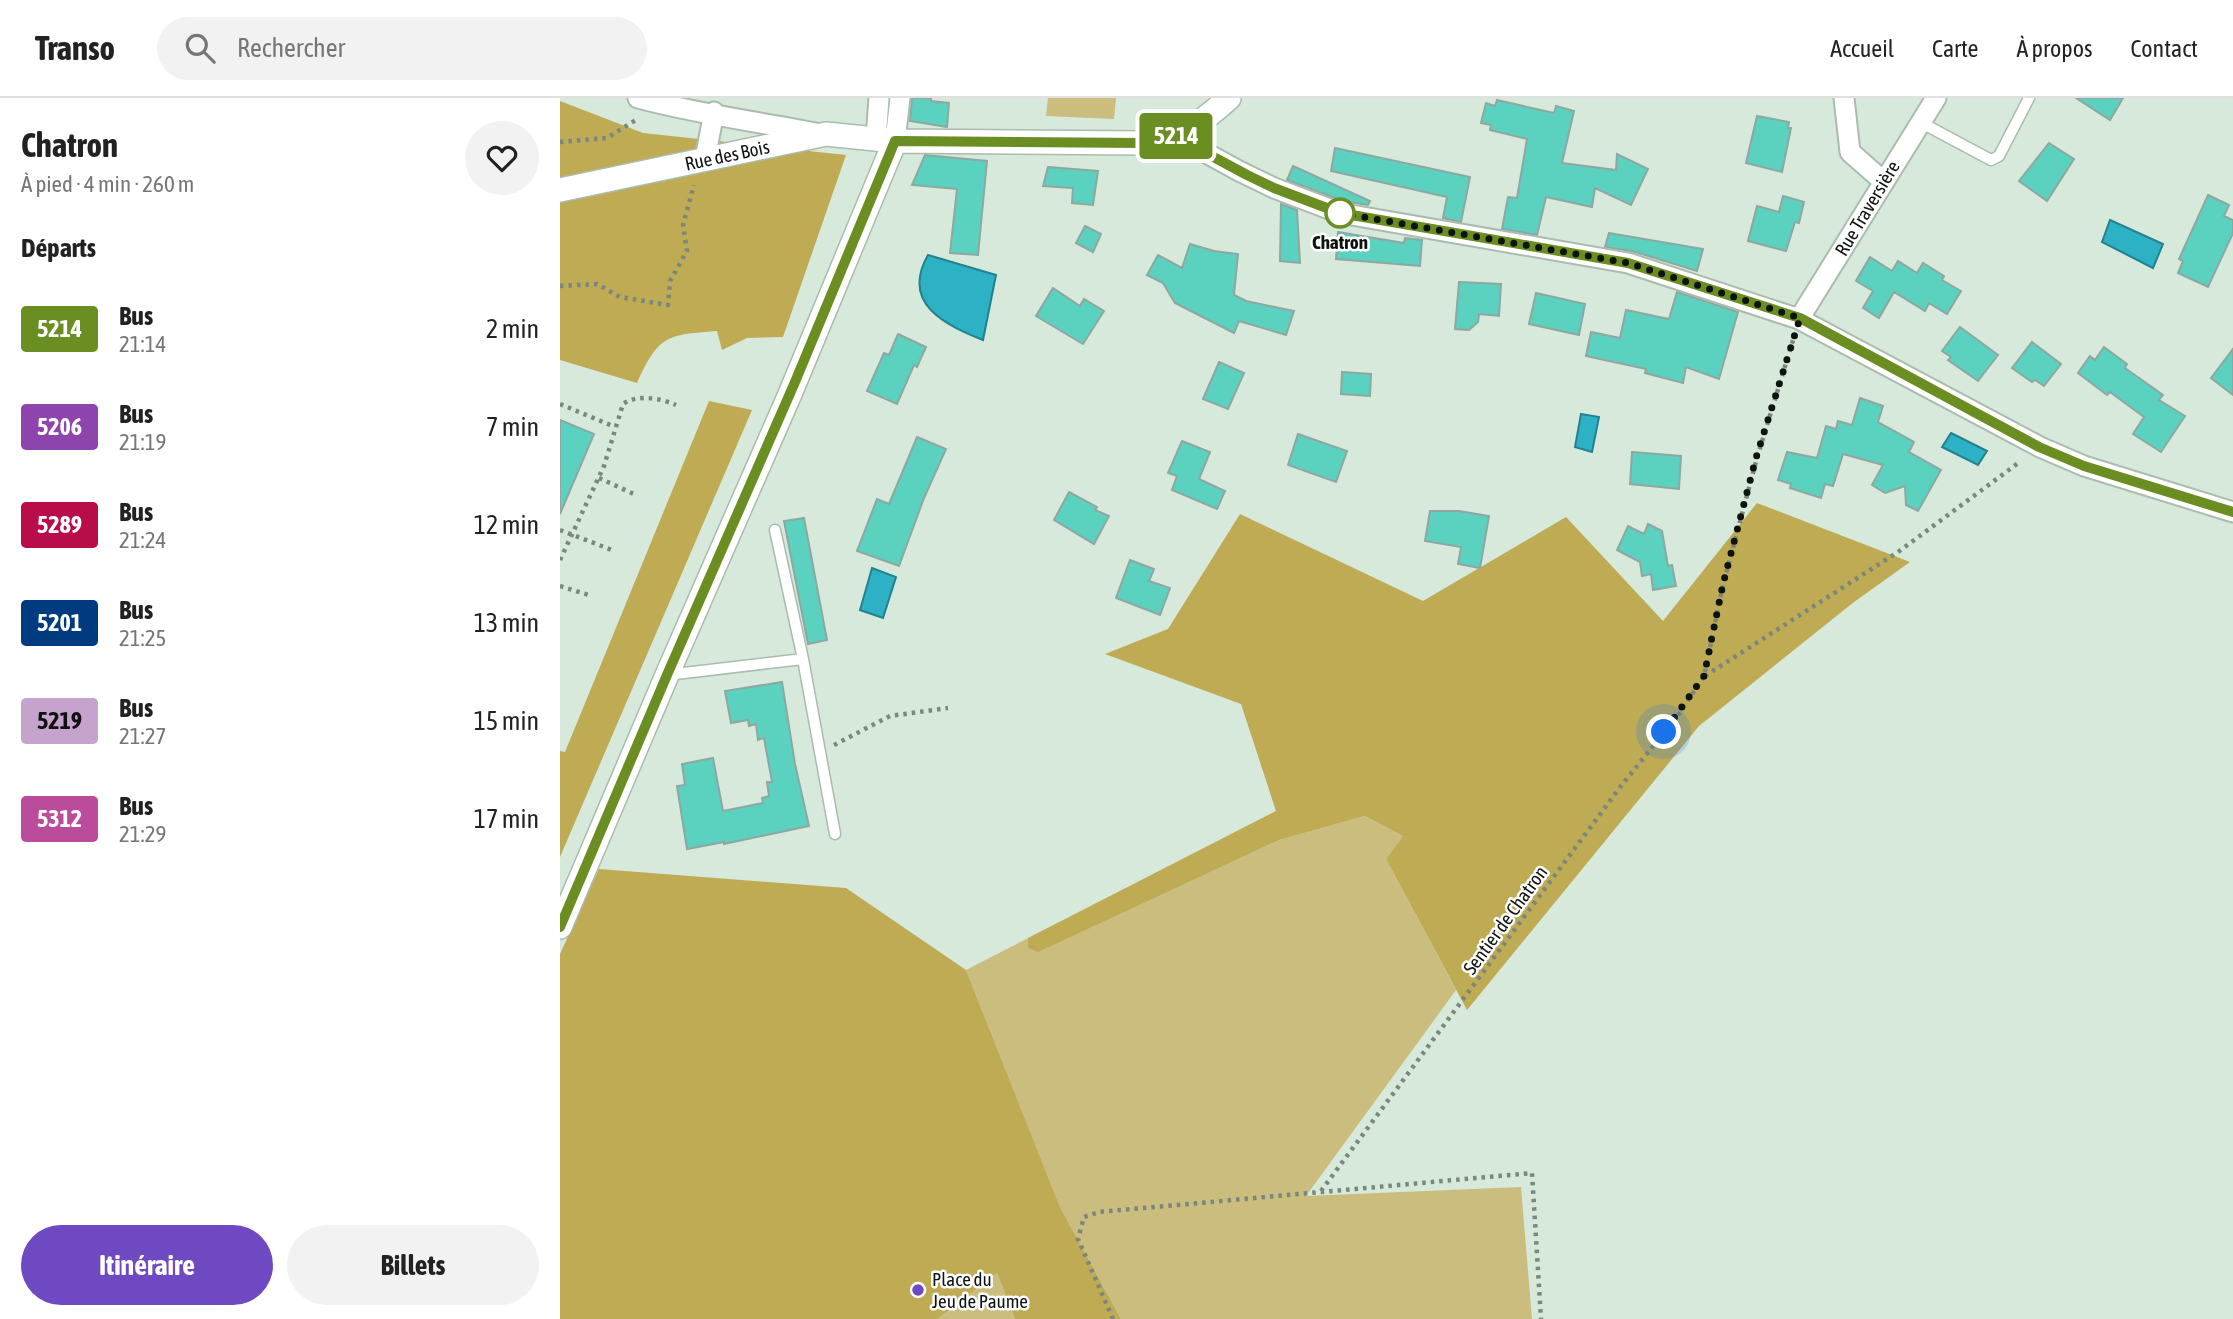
<!DOCTYPE html>
<html lang="fr">
<head>
<meta charset="utf-8">
<style>
  :root { --surface:#fff; --page:#f2f2f2; --text:#222; --muted:#767676; --line:#e0e0e0; --accent:#6e49c1 }
  body { margin:0; font-family:"Asap Condensed",sans-serif; background:var(--page); color:var(--text); height:100vh; display:flex; flex-direction:column; font-size:26px; white-space:nowrap }
  * { box-sizing:border-box; margin:0 }
  p { font-size:23px; color:var(--muted) }
  .icon { flex:none; width:38px; height:38px; fill:none; stroke:currentColor; stroke-width:2; stroke-linecap:round; stroke-linejoin:round }
  .map { position:relative; flex:1; overflow:hidden }
  .details { display:flex; flex-direction:column; background:var(--surface); width:560px }
  .details>* { flex:none }
  .badge { padding:0 14px; border-radius:5px; font-size:24px; line-height:46px }
  .you { position:absolute; width:35px; height:35px; margin:-18px; border:5px solid #fff; border-radius:50%; background:#1a73e8; box-shadow:0 0 0 10px #1a73e833 }
  .map>.badge { position:absolute; translate:-50% -50%; box-shadow:0 0 0 4px #fff }
  h2 { padding:0 21px; font-size:26px; line-height:63px }
  .round { display:grid; place-items:center; flex:none; width:74px; height:74px; border-radius:37px; background:var(--page) }
  .headline { display:flex; align-items:center; justify-content:space-between; height:119px; padding:0 21px }
  h1 { font-size:33px; font-weight:700; line-height:52px }
  .cta { display:flex; gap:14px; margin-top:auto; padding:14px 21px }
  .cta a { flex:1; height:80px; border-radius:42px; background:var(--accent); color:#fff; font-size:28px; font-weight:700; line-height:80px; text-align:center }
  .cta a+a { background:var(--page); color:var(--text) }
  ul { padding:0; list-style:none }
  li { display:flex; align-items:center; gap:21px; height:98px; padding:0 21px }
  li div { flex:1 }
  li b { display:block; font-size:26px }
  li em { font-style:normal }
  li .badge { min-width:77px; font-weight:700; text-align:center }
  header { display:flex; align-items:center; gap:42px; box-sizing:border-box; height:98px; padding:0 35px; background:var(--surface); border-bottom:2px solid var(--line) }
  header strong { font-size:33px }
  nav { display:flex; gap:38px; margin-inline-start:auto; font-size:24px }
  .search { width:490px; height:63px; background:var(--page); display:flex; align-items:center; gap:18px; box-sizing:border-box; padding:0 24px; border-radius:38px; color:var(--muted); font-size:26px }
  main { display:flex; flex:1; min-height:0 }
  .map>svg:first-child { display:block }
  .green { fill:#cabd7e }
  .forest { fill:#beab53 }
  .water { fill:#2db1c4; stroke:#23828e; stroke-width:2 }
  .building { fill:#5ad2bf; stroke:#8ea7a1; stroke-width:2 }
  .lines { fill:none; stroke-linecap:round; stroke-linejoin:round }
  .service-casing { stroke:#a9bcae; stroke-width:13 }
  .minor-casing { stroke:#a9bcae; stroke-width:23 }
  .tertiary-casing { stroke:#a9bcae; stroke-width:26 }
  .path { stroke:#7a877d; stroke-width:4.5; stroke-dasharray:3.5 5; stroke-linecap:butt }
  .service { stroke:#fff; stroke-width:10 }
  .minor { stroke:#fff; stroke-width:19 }
  .tertiary { stroke:#fff; stroke-width:23 }
  .line-casing { stroke:#fff; stroke-width:16 }
  .line { stroke:#6b8e23; stroke-width:10 }
  .walk { stroke:#0d140f; stroke-width:7; stroke-dasharray:0 12.6 }
  .stop-dot { fill:#fff; stroke:#6b8e23; stroke-width:3.5 }
  .poi-dot { fill:#6e49c1; stroke:#fff; stroke-width:2.5 }
  .labels { text-anchor:middle; dominant-baseline:central; stroke-width:5; stroke-linejoin:round; paint-order:stroke }
  .street-label { font-size:19px; fill:#0d140f; stroke:#fff }
  .stop-label { font-size:19px; font-weight:bold; fill:#0d140f; stroke:#fff }
  .poi-label { font-size:19px; fill:#0d140f; stroke:#fff; text-anchor:start }
</style>
</head>
<body>
<header>
<strong>Transo</strong>
<div class="search"><svg class="icon" aria-label="search" viewBox="0 0 24 24"><circle cx="10" cy="10" r="6"/><path d="M15 15l6 6"/></svg>Rechercher</div>
<nav><a>Accueil</a><a>Carte</a><a>À propos</a><a>Contact</a></nav>
</header>
<main>
<section class="details">
<div class="headline"><div><h1>Chatron</h1><p>À pied · 4 min · 260 m</p></div><a class="round"><svg class="icon" aria-label="heart" viewBox="0 0 24 24"><path d="M12 20l-8-8c-3-5 5-10 8-4 3-6 11-1 8 4z"/></svg></a></div>
<h2>Départs</h2>
<ul>
<li><span class="badge" style="background:#6b8e23;color:#fff">5214</span><div><b>Bus</b><p>21:14</p></div><em>2 min</em></li>
<li><span class="badge" style="background:#8e44ad;color:#fff">5206</span><div><b>Bus</b><p>21:19</p></div><em>7 min</em></li>
<li><span class="badge" style="background:#b80c4b;color:#fff">5289</span><div><b>Bus</b><p>21:24</p></div><em>12 min</em></li>
<li><span class="badge" style="background:#003b80;color:#fff">5201</span><div><b>Bus</b><p>21:25</p></div><em>13 min</em></li>
<li><span class="badge" style="background:#c5a3cd;color:#111">5219</span><div><b>Bus</b><p>21:27</p></div><em>15 min</em></li>
<li><span class="badge" style="background:#bb4b9b;color:#fff">5312</span><div><b>Bus</b><p>21:29</p></div><em>17 min</em></li>
</ul>
<div class="cta"><a>Itinéraire</a><a>Billets</a></div>
</section>
<div class="map">
<svg width="1673" height="1221" viewBox="0 0 1673 1221">
  <rect width="100%" height="100%" fill="#d6e9db"/>
  <path class="green" d="M488,0H556L554,21L486,18Z
    M805,718L843,738L826,761L896,892L746,1098L961,1089L972,1221H561L500,1109L406,872L468,840V850L478,853L719,742Z
    M437,1175L455,1221H377L381,1217Z"/>
  <path class="forest" d="M0,3L83,35L286,57L223,239L187,240L162,252L157,233C106,237 99,237 77,285L0,262Z
    M149,303L192,312L0,759V653L5,654Z
    M1197,405L1350,464L1294,504L1139,628L907,912L826,761L843,738L805,718L719,742L478,854L468,850V840L716,713L681,606L545,556L608,531L680,416L863,503L1006,419L1103,523Z
    M39,771L286,790L406,872L500,1109L561,1221H455L437,1175L377,1221H0V856Z"/>
  <path class="water" d="M1550,122L1603,146L1593,170L1542,144Z
    M368,157L436,177L423,242C386,227 340,206 368,157Z
    M1021,316L1039,319L1032,354L1015,349Z
    M1391,335L1427,353L1418,367L1382,349Z
    M312,470L336,479L323,520L300,512Z"/>
  <path class="building" d="M352,0H371V3L389,5L387,29L350,23Z
    M1516,0H1563L1550,22Z
    M937,2L994,15L996,8L1014,13L1002,65L1056,72L1057,56L1088,71L1071,107L1035,90L1032,109L986,99L977,137L942,131L948,99L957,100L967,41L930,32L931,27L921,25L926,5L935,8Z
    M1197,18L1229,24L1228,30H1231L1222,74L1186,65Z
    M1489,45L1514,61L1487,103L1459,83Z
    M775,50L910,79L901,124L883,120L887,99L771,73Z
    M365,57L427,63L418,157L390,155L397,91L352,87Z
    M733,68L810,103L808,107L783,103L727,82Z
    M488,69L538,73L533,107L512,105L513,90L483,88Z
    M1648,97L1669,107L1664,118L1673,122V135L1648,189L1618,175L1623,163L1619,161Z
    M1223,98L1244,104L1239,125L1235,124L1226,153L1188,143L1197,108L1219,114Z
    M721,106L737,112L740,165L720,163Z
    M525,128L541,136L533,154L516,145Z
    M778,134L844,145L845,140L862,142L860,168L776,161Z
    M1049,135L1143,151L1137,173L1072,153L1045,149Z
    M630,146L654,153L678,156L674,197L686,203L734,213L726,237L679,223L674,235L615,205L603,185L587,177L598,157L622,170Z
    M1310,159L1332,173L1338,163L1357,175L1363,165L1384,178L1382,182L1401,193L1387,216L1369,205L1365,213L1334,194L1319,220L1303,210L1313,193L1296,183Z
    M899,184L941,186L939,218L919,216L918,224L909,232L895,231Z
    M493,190L520,208L524,201L544,213L523,246L476,218Z
    M1117,194L1178,214L1159,281L1126,269L1123,285L1085,275L1086,271L1026,258L1031,234L1060,240L1066,212L1109,221Z
    M976,195L1025,206L1019,237L969,226Z
    M1400,229L1438,257L1418,283L1388,262L1391,259L1382,253Z
    M338,236L366,249L357,269L354,267L337,306L307,293L324,255L329,257Z
    M1472,244L1501,266L1484,288L1475,282L1472,284L1452,270Z
    M1544,249L1567,266L1565,270L1603,297L1599,302L1625,318L1601,354L1573,336L1584,319L1550,294L1547,297L1518,275L1530,258L1535,262Z
    M1673,251V297L1651,280Z
    M659,264L684,275L668,311L643,301Z
    M782,274L811,276L810,298L781,296Z
    M1300,300L1323,308L1318,324L1354,344L1349,354L1381,372L1358,413L1346,407L1345,388L1325,395L1312,387L1323,367L1283,356L1273,388L1265,386L1261,400L1230,390L1231,386L1218,382L1227,354L1257,360L1266,328L1276,331L1278,323L1292,327Z
    M0,322L34,336L0,416Z
    M738,336L787,353L776,384L728,367Z
    M357,339L386,351L364,400L339,468L297,453L317,401L329,406Z
    M622,343L650,354L639,381L665,393L657,411L612,392L617,378L608,375Z
    M1072,354L1121,358L1119,391L1070,386Z
    M509,394L537,409L535,412L549,418L534,446L494,422Z
    M870,413H899L929,418L920,470L898,466L901,449L865,443Z
    M244,420L267,542L248,546L224,423Z
    M1088,426L1102,433L1108,468L1112,467L1116,488L1093,492L1091,476L1082,478L1080,464L1057,452L1068,428L1084,436Z
    M570,462L594,471L589,483L610,490L600,517L556,500Z
    M222,584L235,666L249,728L164,746V744L127,751L117,688L125,687L122,666L153,660L163,713L203,705L202,700L209,698L207,684H212L204,640L198,642L196,626L189,628L188,622L171,625L165,593Z"/>
  <g class="lines">
    <defs>
      <path id="service" d="M1360,24L1431,62L1439,58L1469,0
        M215,432L243,561
        M107,577L243,561L275,736"/>
      <path id="minor" d="M78,0C137,16 200,24 261,36
        M1284,0L1290,54L1323,83
        M626,33L648,56L679,73L714,90L780,115L1068,165L1239,221L1480,349L1524,368L1673,414
        M316,42L319,0
        M335,43L340,0
        M145,61L154,14
        M1239,221L1376,0"/>
      <path id="tertiary" d="M0,92L266,36L335,43L582,45C623,37 638,28 669,0
        M0,829L107,577L230,296L335,43"/>
    </defs>
    <use href="#service" class="service-casing"/>
    <use href="#minor" class="minor-casing"/>
    <use href="#tertiary" class="tertiary-casing"/>
    <path class="path" d="M0,44L47,40L79,20
      M0,188L37,186L60,199L108,207L110,183L127,153L123,127L134,87
      M0,306L55,329
      M39,380L76,397
      M0,432L52,452
      M0,462L44,368L63,306C77,296 100,300 116,307
      M0,488L32,498
      M1145,578L1338,454L1461,363
      M274,647L330,618L388,610
      M761,1093L1061,688L1119,616L1144,578L1163,487L1197,360L1234,239
      M553,1221L518,1141L524,1119L539,1114L972,1075L981,1221"/>
    <use href="#service" class="service"/>
    <use href="#minor" class="minor"/>
    <use href="#tertiary" class="tertiary"/>
  </g>
  <g class="lines">
    <defs>
      <path id="line" d="M0,829L107,577L235,284L335,43L582,45L611,40L626,33L648,56L687,77L714,90L780,115L1068,165L1240,220L1479,349L1524,368L1673,414"/>
    </defs>
    <use href="#line" class="line-casing"/>
    <use href="#line" class="line"/>
    <path class="walk" d="M780,115L1068,165L1240,220L1196,360L1163,486L1144,578L1104,634"/>
  </g>
  <circle class="stop-dot" cx="780" cy="115" r="14"/>
  <circle class="poi-dot" cx="358" cy="1192" r="7"/>
  <g class="labels">
    <g class="street-label">
      <text transform="translate(167 57) rotate(-12)">Rue des Bois</text>
      <text transform="translate(1307 110) rotate(-59)">Rue Traversière</text>
      <text transform="translate(945 822) rotate(-54)">Sentier de Chatron</text>
    </g>
    <g class="stop-label">
      <text x="780" y="144">Chatron</text>
    </g>
    <g class="poi-label">
      <text x="372" y="1181">Place du<tspan x="372" dy="22">Jeu de Paume</tspan></text>
    </g>
  </g>
</svg>
<div class="you" style="left:1104px;top:634px"></div>
<b class="badge" style="left:616px;top:38px;background:#6b8e23;color:#fff">5214</b>
</div>
</main>
</body>
</html>
